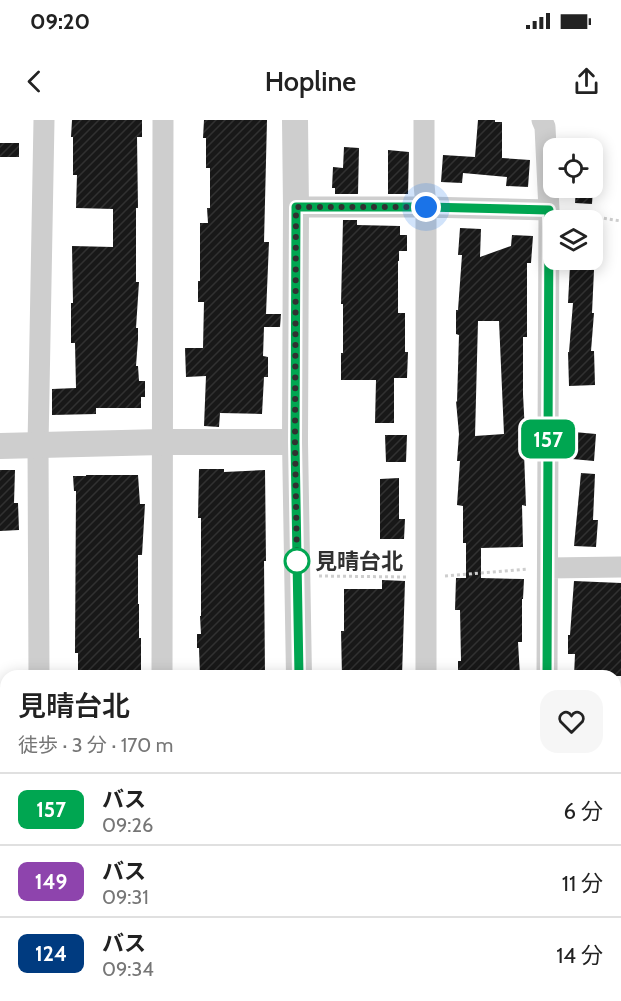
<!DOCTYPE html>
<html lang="ja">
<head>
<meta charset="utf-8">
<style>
  :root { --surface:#fff; --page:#f6f6f6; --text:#222; --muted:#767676; --line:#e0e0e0 }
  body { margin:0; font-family:Cabin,"Noto Sans JP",sans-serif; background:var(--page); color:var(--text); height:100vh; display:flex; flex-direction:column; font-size:22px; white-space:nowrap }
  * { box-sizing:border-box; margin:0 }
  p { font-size:20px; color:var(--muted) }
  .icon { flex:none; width:33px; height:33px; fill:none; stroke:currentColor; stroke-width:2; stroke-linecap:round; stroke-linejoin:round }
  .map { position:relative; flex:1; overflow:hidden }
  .panel { position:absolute; left:0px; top:550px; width:621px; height:332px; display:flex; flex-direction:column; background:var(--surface); border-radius:18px 18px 0 0; box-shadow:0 3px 15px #0003 }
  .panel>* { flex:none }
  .badge { padding:0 12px; border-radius:9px; font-size:21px; line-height:39px }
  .tools { position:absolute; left:543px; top:18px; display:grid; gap:12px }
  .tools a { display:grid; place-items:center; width:60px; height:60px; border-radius:12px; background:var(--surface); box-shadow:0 3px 15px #0003; font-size:30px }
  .you { position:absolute; width:30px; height:30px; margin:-15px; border:4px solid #fff; border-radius:50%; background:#1a73e8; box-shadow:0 0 0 9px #1a73e833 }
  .map>.badge { position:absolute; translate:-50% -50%; box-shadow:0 0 0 3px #fff }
  .round { display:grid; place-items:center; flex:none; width:63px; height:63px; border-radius:18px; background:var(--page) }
  .overview { display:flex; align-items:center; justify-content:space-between; height:102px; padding:0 18px }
  h1 { font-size:28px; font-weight:600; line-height:45px }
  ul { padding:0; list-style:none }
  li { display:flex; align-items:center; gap:18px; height:72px; padding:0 18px; border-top:2px solid var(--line) }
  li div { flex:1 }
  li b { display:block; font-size:22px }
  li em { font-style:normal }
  li .badge { min-width:66px; font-weight:700; text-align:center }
  .status { display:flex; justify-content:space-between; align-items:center; height:42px; padding:0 30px; background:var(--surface); direction:ltr }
  .status svg { height:16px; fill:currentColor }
  header { display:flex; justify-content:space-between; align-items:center; height:78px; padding:0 18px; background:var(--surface); font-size:27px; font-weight:600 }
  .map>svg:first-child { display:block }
  .forest { fill:url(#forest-crowns) }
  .building { fill:url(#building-hatch); fill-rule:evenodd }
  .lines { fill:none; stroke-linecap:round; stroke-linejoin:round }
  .path { stroke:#cecece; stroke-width:3; stroke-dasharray:3 3; stroke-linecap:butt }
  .minor { stroke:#cecece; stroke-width:21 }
  .tertiary { stroke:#cecece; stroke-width:26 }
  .line-casing { stroke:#fff; stroke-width:14 }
  .line { stroke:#00a651; stroke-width:9 }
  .walk { stroke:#313131; stroke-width:6; stroke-dasharray:0 10.8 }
  .stop-dot { fill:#fff; stroke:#00a651; stroke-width:3 }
  .labels { text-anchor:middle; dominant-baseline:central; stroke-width:6; stroke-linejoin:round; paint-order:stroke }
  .stop-label { font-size:22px; font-weight:bold; fill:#313131; stroke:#fff; text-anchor:start }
</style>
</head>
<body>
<div class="status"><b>09:20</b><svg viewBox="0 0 49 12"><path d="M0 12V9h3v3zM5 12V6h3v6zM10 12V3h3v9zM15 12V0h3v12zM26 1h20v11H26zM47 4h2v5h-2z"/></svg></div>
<header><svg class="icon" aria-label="back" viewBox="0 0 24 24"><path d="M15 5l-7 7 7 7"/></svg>Hopline<svg class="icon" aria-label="share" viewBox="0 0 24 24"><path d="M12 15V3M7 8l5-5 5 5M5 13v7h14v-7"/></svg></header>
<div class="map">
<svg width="621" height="881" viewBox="0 0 621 881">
  <defs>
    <pattern id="forest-crowns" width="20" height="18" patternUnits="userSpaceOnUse" patternTransform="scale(1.5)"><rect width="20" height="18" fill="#e7eedf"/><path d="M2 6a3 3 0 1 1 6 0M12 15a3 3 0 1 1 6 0" fill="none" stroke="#c7cdc0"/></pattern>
    <pattern id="building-hatch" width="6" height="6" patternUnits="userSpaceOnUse" patternTransform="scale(1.5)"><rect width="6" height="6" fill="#181818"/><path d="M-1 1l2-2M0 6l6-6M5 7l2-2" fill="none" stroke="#313131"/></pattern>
  </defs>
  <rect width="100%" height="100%" fill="#fff"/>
  <path class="forest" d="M621,734V881H455L458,876H615V738Z"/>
  <path class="building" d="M72,0H142V17H137L138,88H136V162H139L136,208H138V219L136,246H138L139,261H145V277H141V288H96V294L52,295V269L76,268L75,223H71V183H73L72,126L113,127V89L76,88L77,55H73V17H71Z
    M204,0H267L264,122H269L266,194H281L280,207H264L263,236L268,237V257H264L262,294L220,293L219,307L204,306L206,256L186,257L185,228H203L204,182H198V161H200V103H208L207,88H210V48H206V18H203Z
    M478,0H495V2H502V38L530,40L528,67L506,66L507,57L463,53L462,63L441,62L443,35L475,37Z
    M0,23H19V37H0Z
    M344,27L359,28L358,74H335V68H332L333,47L343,48Z
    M388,30L409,32L408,74H388Z
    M576,68H593L592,84L575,83Z
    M343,100H357V105L400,106V115H407V131H399V141H398V193H405V232H408L407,258H394V303H375L376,260H341V233H343V184H341Z
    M460,108L481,109L480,137L511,126L512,115L533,116L531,143H527V217H523V274L525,313H527L528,332L524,333L526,386L522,385L523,427L481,428V458L524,459L523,479H522V522H518L520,556H458V541H461L460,490H455L456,458H466V423H463V386L457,385L460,341H457L459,314L456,281L457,282L459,215L456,214V190H458L462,135H458ZM478,201H499L504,314L475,316Z
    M570,145H591V149L594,150L592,193H594L591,231H594L595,265L569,266L568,232H569L573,183H568Z
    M574,312L596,314L594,341L572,339Z
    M385,315H407L406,342H386Z
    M199,349H224V352L265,350L266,441H264L265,556H200L199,528H197V514H201L200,496H201V398H198Z
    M0,350H15L14,383H18L19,410L0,411Z
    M581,353L595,354L593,400H598L596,427L574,426Z
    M86,355H138L140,384H145L142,435H138V484H139V518H141V556H78V533H75L76,371H74L73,356H86Z
    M399,358V399H405L404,419H380V359Z
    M382,460L405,461L402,556H342L341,511H344V469H382Z
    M574,461L621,463V556H574L575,534H568V515H570Z"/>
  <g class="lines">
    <path class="path" d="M580,100L602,98L621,101
      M319,456L408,457
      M445,456L528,449
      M0,688L6,687"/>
    <path class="minor" d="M424,0V64L426,87V556
      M542,0L545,7L549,90L547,556
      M296,87H426L549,90
      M548,448L621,447
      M39,556L38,325L44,0
      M162,556L163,0
      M615,651L621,639
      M37,881V876
      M161,881V876
      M415,881L417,876"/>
    <path class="tertiary" d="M295,0L296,87L295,322L299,556
      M0,326L162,322H295
      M299,876V881"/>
  </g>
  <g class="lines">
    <defs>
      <path id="line" d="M299,556L295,322L296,87H426L549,90L547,556"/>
    </defs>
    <use href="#line" class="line-casing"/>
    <use href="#line" class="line"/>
    <path class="walk" d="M297,441L295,322L296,87H426"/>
  </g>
  <circle class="stop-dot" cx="297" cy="441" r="12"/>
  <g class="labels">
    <g class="stop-label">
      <text x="315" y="441">見晴台北</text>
    </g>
  </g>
</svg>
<div class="tools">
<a><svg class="icon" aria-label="locate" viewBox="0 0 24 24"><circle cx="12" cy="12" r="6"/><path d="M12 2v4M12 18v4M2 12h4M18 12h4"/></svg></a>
<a><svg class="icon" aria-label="layers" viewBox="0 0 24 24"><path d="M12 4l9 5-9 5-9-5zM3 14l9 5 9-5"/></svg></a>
</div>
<div class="you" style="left:426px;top:87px"></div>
<b class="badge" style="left:548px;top:319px;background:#00a651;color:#fff">157</b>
<section class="panel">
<div class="overview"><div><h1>見晴台北</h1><p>徒歩 · 3 分 · 170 m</p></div><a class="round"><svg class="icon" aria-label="heart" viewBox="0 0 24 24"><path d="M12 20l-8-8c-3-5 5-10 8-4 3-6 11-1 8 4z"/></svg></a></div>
<ul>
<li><span class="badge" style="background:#00a651;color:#fff">157</span><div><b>バス</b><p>09:26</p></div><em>6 分</em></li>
<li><span class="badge" style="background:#8e44ad;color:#fff">149</span><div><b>バス</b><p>09:31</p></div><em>11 分</em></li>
<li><span class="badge" style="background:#003b80;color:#fff">124</span><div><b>バス</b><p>09:34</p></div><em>14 分</em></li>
</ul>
</section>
</div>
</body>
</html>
